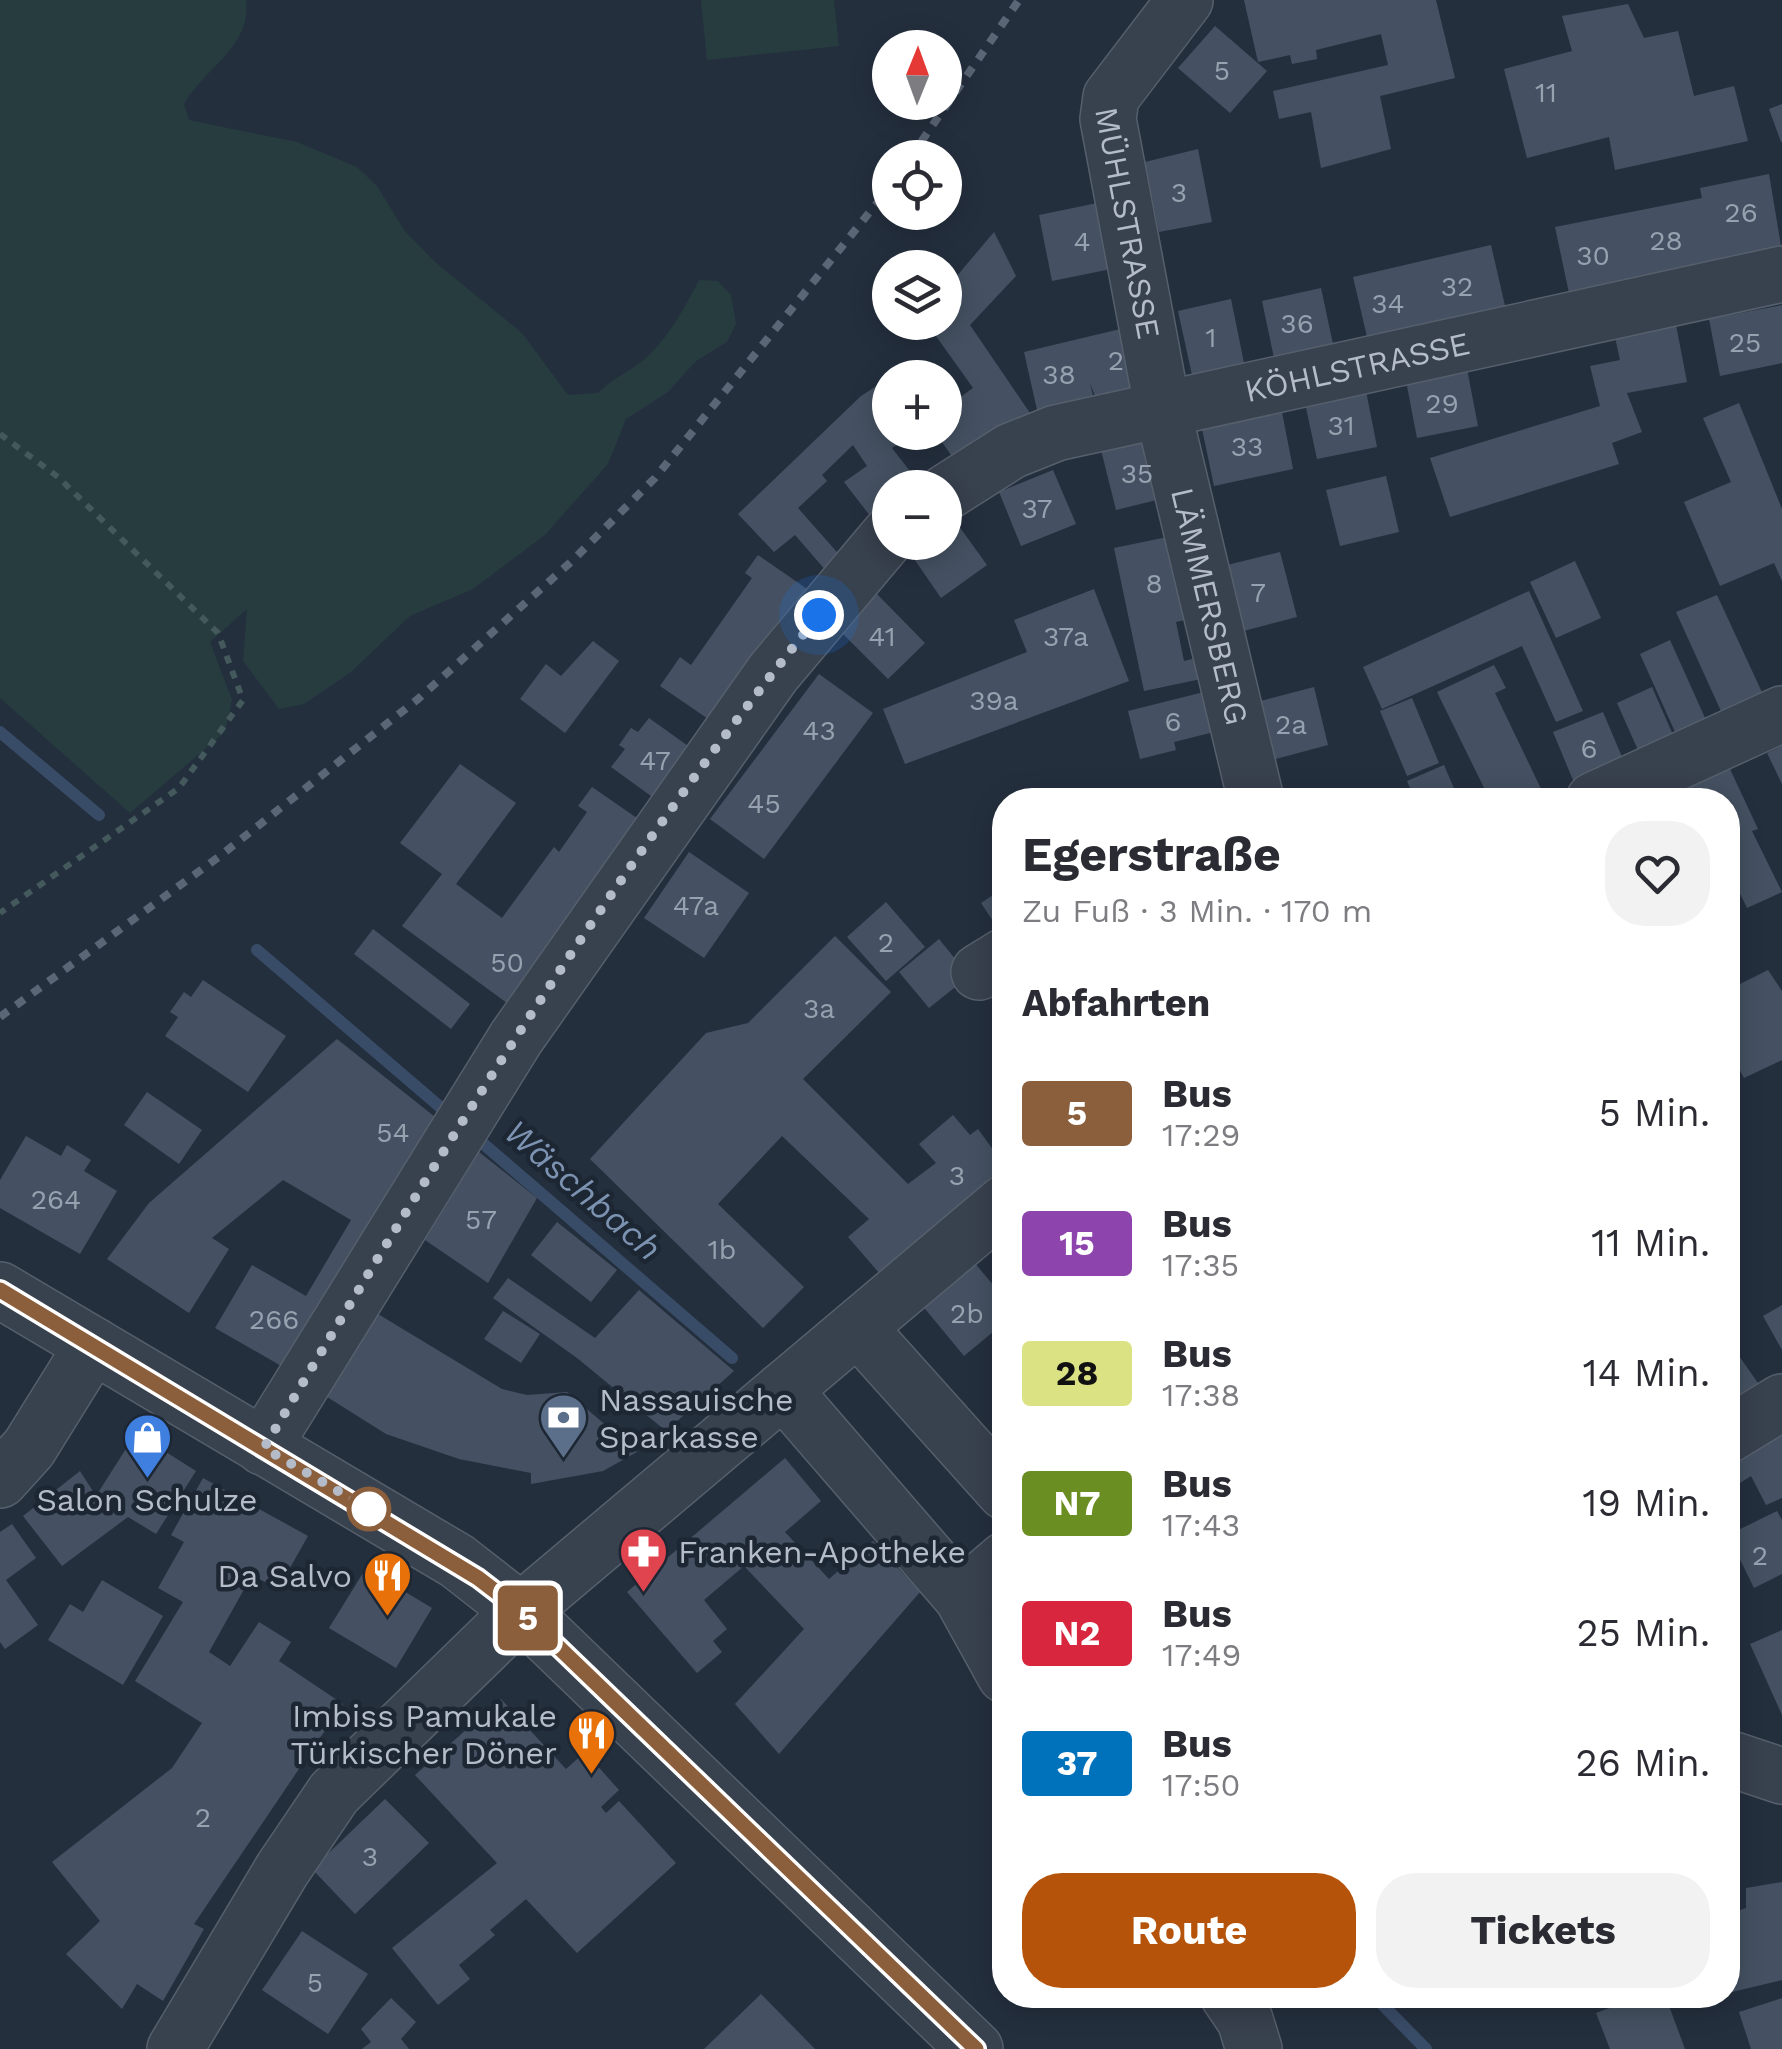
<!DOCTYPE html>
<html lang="de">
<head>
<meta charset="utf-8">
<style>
  :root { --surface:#fff; --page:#f2f2f3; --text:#2b2b33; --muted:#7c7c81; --accent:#b45309 }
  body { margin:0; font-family:"Work Sans",sans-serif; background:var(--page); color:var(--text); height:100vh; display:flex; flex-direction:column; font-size:38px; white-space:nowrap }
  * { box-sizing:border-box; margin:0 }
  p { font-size:32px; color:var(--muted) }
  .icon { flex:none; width:55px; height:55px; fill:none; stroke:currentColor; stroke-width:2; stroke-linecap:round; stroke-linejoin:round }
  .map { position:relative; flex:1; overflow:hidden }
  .sheet { position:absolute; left:992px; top:788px; width:748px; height:1220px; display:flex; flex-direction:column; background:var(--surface); border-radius:40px; box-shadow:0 5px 25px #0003 }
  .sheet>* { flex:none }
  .badge { padding:0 20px; border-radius:8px; font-size:35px; line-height:65px }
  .needle { width:65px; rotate:1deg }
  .buttons { position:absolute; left:872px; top:30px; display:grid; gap:20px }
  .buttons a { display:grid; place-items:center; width:90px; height:90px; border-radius:50%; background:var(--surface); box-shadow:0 5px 25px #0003; font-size:50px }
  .you { position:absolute; width:50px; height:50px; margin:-25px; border:8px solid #fff; border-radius:50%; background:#1a73e8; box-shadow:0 0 0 15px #1a73e833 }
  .map>.badge { position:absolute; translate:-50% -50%; box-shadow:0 0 0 5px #fff }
  h2 { padding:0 30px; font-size:38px; line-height:90px }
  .round { display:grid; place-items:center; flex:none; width:105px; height:105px; border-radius:40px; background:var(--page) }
  .summary { display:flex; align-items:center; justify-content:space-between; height:170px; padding:0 30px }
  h1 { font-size:48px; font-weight:700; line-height:75px }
  .button { display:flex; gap:20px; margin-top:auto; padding:20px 30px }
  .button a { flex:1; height:115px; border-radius:40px; background:var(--accent); color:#fff; font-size:40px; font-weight:700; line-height:115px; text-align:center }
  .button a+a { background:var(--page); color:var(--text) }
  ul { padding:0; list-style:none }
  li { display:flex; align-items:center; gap:30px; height:130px; padding:0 30px }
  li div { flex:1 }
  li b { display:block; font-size:38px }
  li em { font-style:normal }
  li .badge { min-width:110px; font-weight:700; text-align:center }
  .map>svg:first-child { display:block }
  .green { fill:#263c3f }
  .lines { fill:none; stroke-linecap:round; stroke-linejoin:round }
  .stream { stroke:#394c67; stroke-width:12 }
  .building { fill:#455162 }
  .minor-casing { stroke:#565f6c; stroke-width:58 }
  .path { stroke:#44595c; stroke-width:6; stroke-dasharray:8 8; stroke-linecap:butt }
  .minor { stroke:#38414e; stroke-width:55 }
  .rail { stroke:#5a6575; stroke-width:8; stroke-dasharray:10 10; stroke-linecap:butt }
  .line-casing { stroke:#fff; stroke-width:22 }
  .line { stroke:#8b5e3c; stroke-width:15 }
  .walk { stroke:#b4bcc9; stroke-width:10; stroke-dasharray:0 18 }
  .stop-dot { fill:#fff; stroke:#8b5e3c; stroke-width:5 }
  .labels { text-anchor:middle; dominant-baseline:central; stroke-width:9; stroke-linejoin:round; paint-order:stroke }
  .number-label { font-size:28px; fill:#98a1af }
  .street-label { font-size:32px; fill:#b4bcc9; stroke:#1d2633 }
  .poi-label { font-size:32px; fill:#b4bcc9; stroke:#1d2633; text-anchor:start }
  .water-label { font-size:35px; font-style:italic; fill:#7c92b1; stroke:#1d2633 }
</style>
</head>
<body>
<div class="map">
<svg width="1782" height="2049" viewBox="0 0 1782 2049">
  <rect width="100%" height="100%" fill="#242f3e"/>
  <path class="green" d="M0,0H246C252,47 204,68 184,104L189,120L297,142L357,167L377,186L404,230L434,261L522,333L568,395L598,393C613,377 634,370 649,355C671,333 685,307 699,280L718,281L731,295L736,324L727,342L696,361L668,392L626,419L608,464L545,535L473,589L410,616L351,672L304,704L279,709L243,661L247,609L210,642L232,700L225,732L130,813L0,698Z
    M701,0H834L839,46L707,60Z"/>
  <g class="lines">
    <path class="stream" d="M0,732L99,815
      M257,950L453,1118
      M472,1134L732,1358
      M1373,1995L1426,2049"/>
  </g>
  <path class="building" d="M1244,0H1436L1455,78L1380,96L1391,149L1321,168L1311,112L1279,119L1273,91L1388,65L1381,34L1316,50L1317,59L1292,64L1290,55L1258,62Z
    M1628,4L1644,38L1678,31L1694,96L1734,86L1748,141L1615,170L1609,137L1527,158L1504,69L1572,51L1562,16Z
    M1215,26L1267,71L1230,113L1178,68Z
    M1782,104V142H1781L1769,109Z
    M1198,149L1212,222L1159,232L1145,162Z
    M1769,174L1782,252L1569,293L1555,227L1702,198L1700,188Z
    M1112,200L1126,266L1052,281L1039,215Z
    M994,232L1016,276L970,325L1032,416L960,468L935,432H945V408L973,388L926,322H945V290Z
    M1491,245L1506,310L1368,341L1353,277Z
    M1321,288L1333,344L1274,358L1262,301Z
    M1231,299L1244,363L1192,375L1178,311Z
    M1782,305V363L1720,376L1709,319Z
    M1137,325L1151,383L1095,396L1090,383L1093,396L1037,410L1024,352Z
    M1676,325L1687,382L1627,393L1642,432L1612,443L1619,464L1450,517L1430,458L1600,406L1590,366L1620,360L1615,337Z
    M1467,369L1478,426L1417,438L1406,381Z
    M890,377V432H916L892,448L923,488H890V515L877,525L844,482L867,466L853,445L822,475L827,481L798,508L843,559L828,573L795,535L774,552L738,514L861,396Z
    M1366,391L1377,447L1317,459L1305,403Z
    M1739,403L1782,509V581L1774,563L1720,586L1684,502L1731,482L1703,418Z
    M1281,407L1293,469L1214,486L1201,424Z
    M1157,436L1173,496L1116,510L1101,450Z
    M1053,470L1076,524L1021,546L999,492Z
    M1386,476L1399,532L1340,546L1326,490Z
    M956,522L987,565L941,598L910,553L926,542H945V529Z
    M1177,535L1195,618L1176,622L1184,661L1201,657L1206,678L1144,691L1114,548Z
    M1280,552L1297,617L1236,633L1219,567Z
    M758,555L810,591L717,725L660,686L680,657L691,665L752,578L745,573Z
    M1575,561L1601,618L1556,638L1530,582Z
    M1094,589L1129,681L905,764L883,709L1027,652L1014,620Z
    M1529,591L1583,711L1556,722L1522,646L1382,709L1363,667Z
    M876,593L925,643L888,679L839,630Z
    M1717,595L1766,701L1725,720L1676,612Z
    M1670,640L1710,729L1680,743L1640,654Z
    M593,641L619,661L565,733L520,699L546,664L561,676Z
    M1494,665L1506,688L1495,693L1544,795L1534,800H1490L1437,692Z
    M819,674L873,713L764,859L710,819Z
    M1314,687L1328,745L1268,761L1253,703Z
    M1652,687L1677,744L1642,759L1617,703Z
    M1208,691L1218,731L1174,742L1176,750L1140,759L1128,711Z
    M1412,698L1439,763L1407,776L1380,711Z
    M1603,712L1625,764L1575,785L1553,732Z
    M649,718L698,753L662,804L611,767L625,749L619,745L631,728L638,732Z
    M1782,746V784L1767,753Z
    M460,764L516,803L456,884L502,918L554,847L559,852L587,812L578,806L592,787L647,825L515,1009L402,926L442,874L400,843Z
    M1444,765L1459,800H1415L1407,781Z
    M1730,769L1758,829L1752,831L1782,892L1747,908L1728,869V800H1695L1689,787Z
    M689,852L749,893L704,958L644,918Z
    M1005,887V928L1000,932L981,903Z
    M886,902L925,947L886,981L847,937Z
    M373,929L470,1004L451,1029L354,954Z
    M835,936L891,992L803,1079L908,1184L936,1163L919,1144L953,1115L970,1135L978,1129L1005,1166L880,1274L848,1237L869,1219L782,1136L718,1204L804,1287L763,1328L590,1159L706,1033L748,1023Z
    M939,939L969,976L929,1008L899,972Z
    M1768,970L1782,991V1060L1744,1078L1728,1048V990Z
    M203,980L286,1036L248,1092L165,1036L178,1017L170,1012L184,992L191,997Z
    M337,1039L445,1125L297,1375L215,1328L252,1265L306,1296L351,1220L283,1180L212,1238L229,1249L189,1313L107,1259L149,1203Z
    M147,1092L202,1130L179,1164L124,1125Z
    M26,1136L61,1156L67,1145L91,1160L84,1171L117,1191L80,1254L0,1208V1180Z
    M479,1152L537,1198L488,1283L425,1240Z
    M557,1222L617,1270L591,1302L531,1255Z
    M973,1261L1005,1299V1322L964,1356L921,1304Z
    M508,1278L595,1338L639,1290L734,1371L666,1431L577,1358L493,1298Z
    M1782,1305V1350L1763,1316Z
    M373,1311L502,1389L527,1395L567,1392L637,1452L603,1471L531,1484V1473L459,1459L386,1434L324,1395Z
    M503,1311L540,1334L521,1363L484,1339Z
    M1728,1340L1760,1386L1728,1409Z
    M1782,1424V1498L1766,1505L1751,1476L1740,1483L1731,1462L1764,1432Z
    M136,1433L196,1471L156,1534L128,1517L62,1566L23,1516L80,1471L96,1496Z
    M785,1458L821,1501L785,1532L829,1579L873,1541L920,1592L779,1754L735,1704L804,1629L744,1566L704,1600L727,1629L713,1641L722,1652L697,1673L627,1592Z
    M203,1478L308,1536L278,1589L252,1575L209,1652L230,1666L259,1622L291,1642L279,1661L343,1704L194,1924L204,1929L163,2001L137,1984L122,2009L66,1954L100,1921L52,1862L172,1768L202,1723L135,1681L183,1602L158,1588L184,1542L171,1535Z
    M1777,1511L1782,1520V1574L1754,1588L1728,1535Z
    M12,1524L36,1558L6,1580L38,1625L5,1649L0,1642V1532Z
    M366,1568L432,1608L396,1668L329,1628Z
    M102,1580L163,1616L123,1685L48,1640L70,1604L83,1612Z
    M1782,1630V1715L1750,1644Z
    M501,1699L566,1769L585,1752L619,1790L601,1807L606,1813L619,1801L676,1863L577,1953L526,1899L490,1930L495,1935L459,1965L470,1979L438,2005L392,1948L497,1863L415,1775Z
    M385,1799L429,1843L355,1914L312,1869Z
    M1782,1882V1980L1728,1993V1914L1746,1908V1888Z
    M302,1931L368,1974L328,2034L262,1990Z
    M761,1994L815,2049H704Z
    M1644,1995H1665L1685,2049H1610L1596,2013Z
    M391,1998L416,2022L401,2039L409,2049H362L371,2042L361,2029Z
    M1782,1998V2049H1751L1739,2012Z"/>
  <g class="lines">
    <defs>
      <g id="minor">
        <path id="s1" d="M1185,0L1111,97L1108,119L1163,411L1256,800"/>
        <path id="s2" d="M945,493L1011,451L1056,433L1782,274"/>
        <path d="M1594,800L1782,714"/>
        <path d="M979,972L1005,956"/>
        <path d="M0,1290L457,1561L521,1611L975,2049"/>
        <path d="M858,1328L1005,1492"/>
        <path d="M783,1390L962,1597L1005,1675"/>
        <path d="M1728,1435L1782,1402"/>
        <path d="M263,1447L516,1038L773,673L890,534"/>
        <path d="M0,1480L29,1448L93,1345"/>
        <path d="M962,1597L1005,1560"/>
        <path d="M1728,1758L1782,1776"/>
        <path d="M1228,1995L1245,2020L1254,2049"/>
        <path d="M175,2049L282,1870L334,1793L521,1611L1005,1203"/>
      </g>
    </defs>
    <use href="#minor" class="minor-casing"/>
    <path class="path" d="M0,434L58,477L218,633L243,700L179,788L0,913"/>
    <use href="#minor" class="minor"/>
    <path class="rail" d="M910,158L1019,0
      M0,1017L220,856L418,699L572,561L655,478L890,187"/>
  </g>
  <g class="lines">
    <defs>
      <path id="line" d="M0,1290L478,1578L521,1611L976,2049"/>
    </defs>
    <use href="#line" class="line-casing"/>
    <use href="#line" class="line"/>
    <path class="walk" d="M369,1509L264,1448C434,1162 609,874 819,615"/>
  </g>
  <defs>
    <symbol id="bank-pin" viewBox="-11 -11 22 30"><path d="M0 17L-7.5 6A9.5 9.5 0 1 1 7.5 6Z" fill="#5c6f8a" stroke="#1d2633"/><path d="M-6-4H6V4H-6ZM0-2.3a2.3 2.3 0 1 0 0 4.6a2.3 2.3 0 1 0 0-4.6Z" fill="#fff"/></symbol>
    <symbol id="shop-pin" viewBox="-11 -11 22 30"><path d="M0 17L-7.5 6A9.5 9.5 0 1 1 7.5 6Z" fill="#3f7fe0" stroke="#1d2633"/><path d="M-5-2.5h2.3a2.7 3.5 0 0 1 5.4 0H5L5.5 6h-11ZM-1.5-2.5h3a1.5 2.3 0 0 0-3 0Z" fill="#fff"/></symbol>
    <symbol id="pharmacy-pin" viewBox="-11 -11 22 30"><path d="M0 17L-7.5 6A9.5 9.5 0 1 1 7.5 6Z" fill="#e0444e" stroke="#1d2633"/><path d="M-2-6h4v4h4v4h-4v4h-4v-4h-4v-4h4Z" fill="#fff"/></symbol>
    <symbol id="restaurant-pin" viewBox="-11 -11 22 30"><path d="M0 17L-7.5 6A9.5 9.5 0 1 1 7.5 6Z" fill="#e8710a" stroke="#1d2633"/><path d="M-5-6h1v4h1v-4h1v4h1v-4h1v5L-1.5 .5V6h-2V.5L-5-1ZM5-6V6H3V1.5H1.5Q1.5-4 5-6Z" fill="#fff"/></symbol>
  </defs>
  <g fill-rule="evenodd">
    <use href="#bank-pin" x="536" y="1390" width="55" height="75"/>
    <use href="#shop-pin" x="120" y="1410" width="55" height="75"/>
    <use href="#pharmacy-pin" x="616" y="1524" width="55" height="75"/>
    <use href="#restaurant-pin" x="360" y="1548" width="55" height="75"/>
    <use href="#restaurant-pin" x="564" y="1706" width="55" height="75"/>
  </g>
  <circle class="stop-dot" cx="369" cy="1509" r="20"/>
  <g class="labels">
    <g class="number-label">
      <text x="1222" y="70">5</text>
      <text x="1546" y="92">11</text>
      <text x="1179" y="192">3</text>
      <text x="1741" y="212">26</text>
      <text x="1666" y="240">28</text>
      <text x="1082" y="241">4</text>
      <text x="1593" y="255">30</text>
      <text x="1457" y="286">32</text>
      <text x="1388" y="303">34</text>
      <text x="1297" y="323">36</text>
      <text x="1211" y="337">1</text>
      <text x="1745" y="342">25</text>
      <text x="1116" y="360">2</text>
      <text x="1059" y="374">38</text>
      <text x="1442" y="403">29</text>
      <text x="1341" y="425">31</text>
      <text x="1247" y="446">33</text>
      <text x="1137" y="473">35</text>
      <text x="1037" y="508">37</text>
      <text x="1154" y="583">8</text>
      <text x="1258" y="592">7</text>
      <text x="882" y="636">41</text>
      <text x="1066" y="636">37a</text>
      <text x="994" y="700">39a</text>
      <text x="1173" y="721">6</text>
      <text x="1291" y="724">2a</text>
      <text x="819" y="730">43</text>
      <text x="1589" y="748">6</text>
      <text x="655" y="760">47</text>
      <text x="764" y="803">45</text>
      <text x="696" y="905">47a</text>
      <text x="886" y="942">2</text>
      <text x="507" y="962">50</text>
      <text x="819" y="1008">3a</text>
      <text x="393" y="1132">54</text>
      <text x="957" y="1175">3</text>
      <text x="56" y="1199">264</text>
      <text x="481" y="1219">57</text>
      <text x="722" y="1249">1b</text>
      <text x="967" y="1313">2b</text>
      <text x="274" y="1319">266</text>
      <text x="1760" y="1555">2</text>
      <text x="203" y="1817">2</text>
      <text x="370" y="1856">3</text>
      <text x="315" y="1982">5</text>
    </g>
    <g class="street-label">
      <text stroke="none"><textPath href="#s1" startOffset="250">MÜHLSTRASSE</textPath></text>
      <text stroke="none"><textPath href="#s2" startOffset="435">KÖHLSTRASSE</textPath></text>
      <text stroke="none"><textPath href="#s1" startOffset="642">LÄMMERSBERG</textPath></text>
    </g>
    <g class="poi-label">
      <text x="599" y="1400">Nassauische<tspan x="599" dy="37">Sparkasse</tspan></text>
      <text x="147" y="1500" text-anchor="middle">Salon Schulze</text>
      <text x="678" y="1552">Franken-Apotheke</text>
      <text x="352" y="1576" text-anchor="end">Da Salvo</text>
      <text x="557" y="1716" text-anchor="end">Imbiss Pamukale<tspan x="557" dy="37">Türkischer Döner</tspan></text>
    </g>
    <g class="water-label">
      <text transform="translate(583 1190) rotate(41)">Wäschbach</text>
    </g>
  </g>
</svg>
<div class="buttons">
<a><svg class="needle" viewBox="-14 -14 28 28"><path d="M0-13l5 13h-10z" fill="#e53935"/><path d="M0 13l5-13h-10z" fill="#7c7c81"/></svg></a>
<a><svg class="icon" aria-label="locate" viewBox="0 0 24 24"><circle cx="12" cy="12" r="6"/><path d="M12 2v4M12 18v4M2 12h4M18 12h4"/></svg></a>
<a><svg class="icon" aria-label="layers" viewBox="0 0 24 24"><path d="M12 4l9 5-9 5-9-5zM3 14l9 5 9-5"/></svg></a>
<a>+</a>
<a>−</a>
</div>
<div class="you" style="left:819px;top:615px"></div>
<b class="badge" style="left:528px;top:1618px;background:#8b5e3c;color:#fff">5</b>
<section class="sheet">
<div class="summary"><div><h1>Egerstraße</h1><p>Zu Fuß · 3 Min. · 170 m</p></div><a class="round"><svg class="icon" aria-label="heart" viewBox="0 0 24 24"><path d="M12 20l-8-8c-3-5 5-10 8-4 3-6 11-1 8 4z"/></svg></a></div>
<h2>Abfahrten</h2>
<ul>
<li><span class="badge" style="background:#8b5e3c;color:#fff">5</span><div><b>Bus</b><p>17:29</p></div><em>5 Min.</em></li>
<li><span class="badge" style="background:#8e44ad;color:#fff">15</span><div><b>Bus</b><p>17:35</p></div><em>11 Min.</em></li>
<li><span class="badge" style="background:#dbe283;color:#111">28</span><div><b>Bus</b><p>17:38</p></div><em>14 Min.</em></li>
<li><span class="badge" style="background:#6b8e23;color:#fff">N7</span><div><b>Bus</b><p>17:43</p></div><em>19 Min.</em></li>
<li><span class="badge" style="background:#d7263d;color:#fff">N2</span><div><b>Bus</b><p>17:49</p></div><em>25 Min.</em></li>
<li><span class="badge" style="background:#0072bc;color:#fff">37</span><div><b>Bus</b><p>17:50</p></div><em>26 Min.</em></li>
</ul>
<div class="button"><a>Route</a><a>Tickets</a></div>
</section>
</div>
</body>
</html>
